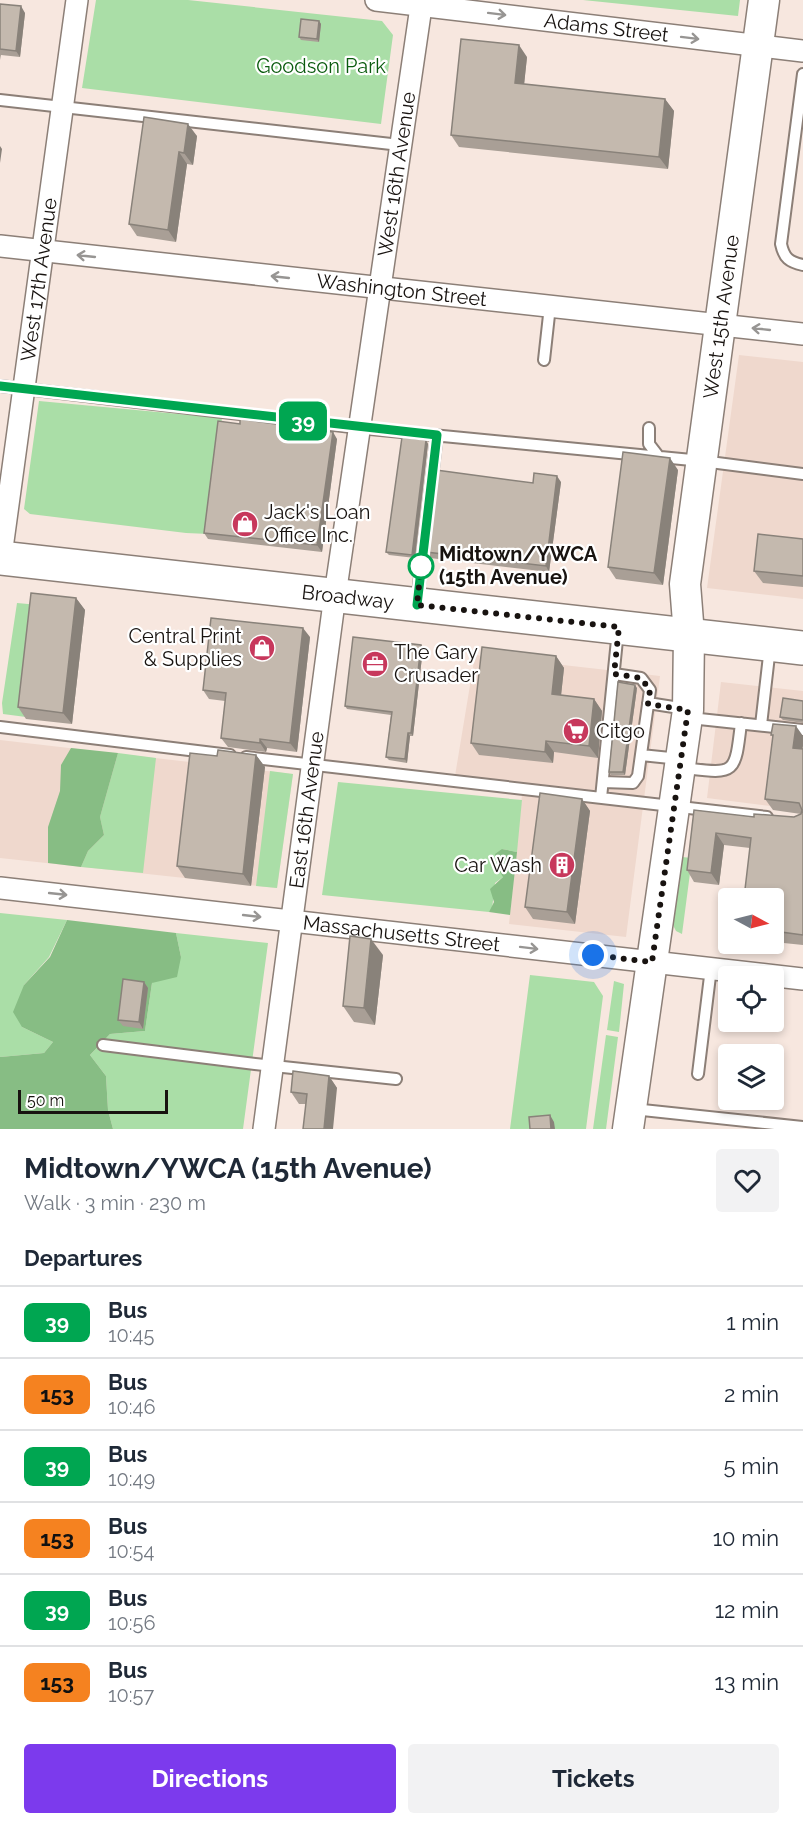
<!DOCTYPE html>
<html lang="en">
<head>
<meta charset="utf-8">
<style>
  :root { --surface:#fff; --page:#f2f2f3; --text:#1f2937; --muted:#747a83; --line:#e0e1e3; --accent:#7c3aed }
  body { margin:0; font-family:Raleway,sans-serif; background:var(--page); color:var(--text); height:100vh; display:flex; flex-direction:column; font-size:22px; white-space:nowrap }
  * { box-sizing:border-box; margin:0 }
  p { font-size:20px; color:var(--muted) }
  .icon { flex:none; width:33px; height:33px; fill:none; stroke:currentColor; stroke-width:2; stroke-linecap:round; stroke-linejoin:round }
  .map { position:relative; height:1129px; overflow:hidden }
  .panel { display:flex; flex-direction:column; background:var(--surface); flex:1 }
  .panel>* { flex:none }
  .badge { padding:0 12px; border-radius:9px; font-size:21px; line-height:39px }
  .needle { width:39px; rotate:97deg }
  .fabs { position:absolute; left:718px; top:888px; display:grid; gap:12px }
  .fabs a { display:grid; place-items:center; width:66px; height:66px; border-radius:6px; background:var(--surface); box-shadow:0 3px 9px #0003; font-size:30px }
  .scale { position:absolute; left:18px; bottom:15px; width:150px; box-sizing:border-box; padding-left:6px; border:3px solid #181310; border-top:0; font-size:16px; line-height:21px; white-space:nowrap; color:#181310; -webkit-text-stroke:4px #fff; paint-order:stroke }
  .you { position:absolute; width:30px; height:30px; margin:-15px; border:4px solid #fff; border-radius:50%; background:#1a73e8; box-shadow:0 0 0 9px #1a73e833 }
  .map>.badge { position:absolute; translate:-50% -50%; box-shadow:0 0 0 3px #fff }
  h2 { padding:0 24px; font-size:22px; line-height:54px }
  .round { display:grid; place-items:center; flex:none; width:63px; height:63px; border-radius:6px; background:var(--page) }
  .summary { display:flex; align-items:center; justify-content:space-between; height:102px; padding:0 24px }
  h1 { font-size:28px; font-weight:700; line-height:45px }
  .button { display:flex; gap:12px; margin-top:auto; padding:12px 24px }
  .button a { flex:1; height:69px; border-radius:6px; background:var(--accent); color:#fff; font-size:24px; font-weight:700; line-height:69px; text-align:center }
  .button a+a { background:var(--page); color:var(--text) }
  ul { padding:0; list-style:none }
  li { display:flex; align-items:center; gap:18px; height:72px; padding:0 24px; border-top:2px solid var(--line) }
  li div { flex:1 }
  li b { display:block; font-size:22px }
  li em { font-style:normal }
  li .badge { min-width:66px; font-weight:700; text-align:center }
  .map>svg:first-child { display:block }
  .built { fill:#efd8cd }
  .green { fill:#aadea7 }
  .forest { fill:#87bd84 }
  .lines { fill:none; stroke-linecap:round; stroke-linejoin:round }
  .lane-casing { stroke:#8c7f77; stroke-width:14 }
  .street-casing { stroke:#8c7f77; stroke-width:24 }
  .secondary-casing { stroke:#8c7f77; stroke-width:33 }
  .primary-casing { stroke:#8c7f77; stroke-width:36 }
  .lane { stroke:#fff; stroke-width:10 }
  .street { stroke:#fff; stroke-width:21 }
  .secondary { stroke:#fff; stroke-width:30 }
  .primary { stroke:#fff; stroke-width:33 }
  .wall { fill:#a99f96 }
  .shaded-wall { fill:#89827a }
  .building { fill:#c4b9ae; stroke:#89827a; stroke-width:1.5 }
  .oneway { stroke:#979593 }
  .line-casing { stroke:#fff; stroke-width:14 }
  .line { stroke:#00a651; stroke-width:9 }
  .walk { stroke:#181310; stroke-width:6; stroke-dasharray:0 10.8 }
  .stop-dot { fill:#fff; stroke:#00a651; stroke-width:3 }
  .labels { text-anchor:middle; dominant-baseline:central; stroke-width:4.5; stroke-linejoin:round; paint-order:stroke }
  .street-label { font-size:20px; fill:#181310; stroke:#fff }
  .park-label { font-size:20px; fill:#0a5b0e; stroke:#fff }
  .poi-label { font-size:20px; fill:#181310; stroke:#fff; text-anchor:start }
  .stop-label { font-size:20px; font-weight:bold; fill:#181310; stroke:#fff; text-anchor:start }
</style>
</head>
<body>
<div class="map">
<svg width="803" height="1129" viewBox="0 0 803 1129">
  <rect width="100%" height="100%" fill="#f7e7df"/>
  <path class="built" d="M739,355L803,362V599L707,588Z
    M475,655L660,676L626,937L509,924L523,785L455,776Z
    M721,682L803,691V810L707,798Z
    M0,740L293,774L277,888L0,858Z"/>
  <path class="green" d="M96,0H188L382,21L393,35L381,124L82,88Z
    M583,0H740L738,16Z
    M39,401L222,418L209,534L186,533L30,514L24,509Z
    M17,603L39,605L26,717L3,714L2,703Z
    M118,753L156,758L143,873L81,867L88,851L104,835L100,817Z
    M270,771L293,774L277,888L256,886Z
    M338,782L522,800L517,852L502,849L503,877L495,883L492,909L489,912L322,895Z
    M682,857L692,858L682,934L676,931L673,925Z
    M0,913L67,920L49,957L24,985L22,1027L53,1042L44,1053L0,1057Z
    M176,933L268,943L243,1129H113L108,1110L106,1076L90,1055L110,1034L145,1031L152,983L181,957Z
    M530,975L594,982L603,996L586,1129H510Z
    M614,981L624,984L619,1032L607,1030Z
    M606,1035L618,1037L606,1129H593Z"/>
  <path class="forest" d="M71,748L118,753L100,817L104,835L88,851L81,867L48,863V827L60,791L61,765Z
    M502,849L517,852L510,915L489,912L494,902L490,889L503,877L497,867L495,854Z
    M67,920L176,933L181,957L177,977L152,983L145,1031L110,1034L90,1055L106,1076L108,1110L113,1129H0V1057L44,1053L53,1042L22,1027L13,1012L24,985L50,957Z"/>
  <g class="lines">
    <defs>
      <path id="lane" d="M803,74L781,244C784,258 789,262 803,265
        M0,100L400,145
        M544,360L550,306
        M0,386L360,428L702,461L803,474
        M649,428V444L659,457
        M417,602L437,435
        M648,703L686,709
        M690,718L803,730
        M761,725L770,647
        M0,727L230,755
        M641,755L680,759
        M246,757L767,817
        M683,768C735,774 735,776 741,723
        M603,782L633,783L638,776L650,690L641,678L614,674
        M601,798L618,630
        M103,1045L255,1064L396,1079
        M698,1074L711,968
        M633,1109L803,1127"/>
      <g id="street">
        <path id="s1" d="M376,0L803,51"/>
        <path id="s2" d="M0,246L803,334"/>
        <path id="s3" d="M0,563L77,0"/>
        <path id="s4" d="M0,888L803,979"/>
        <path id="s5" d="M264,1129L335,595L422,0"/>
      </g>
      <g id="secondary">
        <path id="s6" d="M628,1129L688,710L689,635L685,584L764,0"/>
      </g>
      <g id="primary">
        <path id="s7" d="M0,558L803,648"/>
      </g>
    </defs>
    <use href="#lane" class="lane-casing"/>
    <use href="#street" class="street-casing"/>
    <use href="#secondary" class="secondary-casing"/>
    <use href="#primary" class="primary-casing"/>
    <use href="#lane" class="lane"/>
    <use href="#street" class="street"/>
    <use href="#secondary" class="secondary"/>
    <use href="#primary" class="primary"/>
  </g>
  <path class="wall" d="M0,4L25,13L20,57L1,55L0,60Z
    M319,21L321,24L319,42L301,40L299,37Z
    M527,57L524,84L665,99L674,111L668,169L459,147L451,135Z
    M144,117L197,136L193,165L187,164L176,242L137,236L129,224Z
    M240,424L337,439L322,552L208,539L204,533Z
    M426,440L428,444L415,558L389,555L386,552Z
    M678,470L663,585L616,579L608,567Z
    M561,482L549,572L430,558L426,552L533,483Z
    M803,539V587L763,583L754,571Z
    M76,598L85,610L72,724L26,719L18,707Z
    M310,637L297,752L267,748L266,752L228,747L221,738L225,701L209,699L203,690Z
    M421,645L423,648L413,736H410L407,763L389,760L386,757L391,715L347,709L345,706Z
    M556,656L564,668L561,695L594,699L602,711L598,758L554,752L553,763L479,755L471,743Z
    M637,688L625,775H611L609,772Z
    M803,701V723L783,720L780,717Z
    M773,724L803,749V945L774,942V898L750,848L724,845L719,885L694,882L687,870L694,810L754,817H794L801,814L773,810L765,799L773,737L771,735Z
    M256,755L265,767L251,886L185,878L177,866L217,756Z
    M582,799L590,811L575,924L533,919L525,907Z
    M383,955L375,1025L354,1022L343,1006Z
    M144,982L148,988L143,1029L123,1026L118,1020Z
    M329,1076L337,1088L306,1104H299L291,1092Z"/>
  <path class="shaded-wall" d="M21,6L25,13L20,57L16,51Z
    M319,21L321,24L319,42L317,39Z
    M519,45L527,57L523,95L515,83Z
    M665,99L674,111L668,169L659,157Z
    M188,124L197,136L193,165L184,153Z
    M0,146L2,149L0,163Z
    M179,152L187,164L176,242L168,230Z
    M333,432L337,439L322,552L317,545Z
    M426,440L428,444L415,558L412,555Z
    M670,458L678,470L663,585L654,573Z
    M557,476L561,482L549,572L546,566Z
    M76,598L85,610L72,724L63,713Z
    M303,628L310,637L297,752L290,743Z
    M421,645L423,648L413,736L411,733Z
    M556,656L564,668L560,705L552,694Z
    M635,685L637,688L625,775L623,772Z
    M594,699L602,711L598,758L589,746Z
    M796,726L803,736V746L801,759L793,748Z
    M408,733L410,736L407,763L405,759Z
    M260,739L267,748L266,752L260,743Z
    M546,741L554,752L553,763L545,752Z
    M256,755L265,767L251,886L243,874Z
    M582,799L590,811L575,924L567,912Z
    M716,833L724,845L719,885L711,873Z
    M371,939L383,955L375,1025L364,1008Z
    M144,982L148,988L143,1029L139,1022Z
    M329,1076L337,1088L333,1129H324Z
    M550,1115L554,1122L555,1129H551Z"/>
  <path class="building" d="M0,4L21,6L16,51L0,49Z
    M301,19L319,21L317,39L299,37Z
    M461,39L519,45L515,83L665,99L659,157L451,135Z
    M144,117L188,124L184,153L179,152L168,230L129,224Z
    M240,419L333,432L317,545L204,533L218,421L240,424Z
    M402,437L426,440L412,555L386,552Z
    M623,452L670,458L654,573L608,567Z
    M436,470L533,483L534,473L557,476L546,566L426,552Z
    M758,534L803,539V576L754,571Z
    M31,593L76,598L63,713L18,707Z
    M211,618L303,628L290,743L260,739V743L221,738L226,693L203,690Z
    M353,637L421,645L411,733H408L405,759L386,757L392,712L345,706Z
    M482,647L556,656L552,694L594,699L589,746L546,741L545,752L471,743Z
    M618,682L635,685L623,772H609Z
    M783,698L803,701V720L780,717Z
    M773,724L796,726L793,748L803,749V935L774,931V898H744L751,838L716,833L711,873L687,870L694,810L754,817V814L794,817L801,814L802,810L799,803L765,799L773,735H771Z
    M218,750L256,755L243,874L177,866L190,753L217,756Z
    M540,793L582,799L567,912L525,907Z
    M350,936L371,939L364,1008L343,1006Z
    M123,979L144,982L139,1022L118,1020Z
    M293,1071L329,1076L324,1129H303L307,1094L291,1092Z
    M550,1115L551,1129H530L529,1117Z"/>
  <defs><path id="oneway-shaft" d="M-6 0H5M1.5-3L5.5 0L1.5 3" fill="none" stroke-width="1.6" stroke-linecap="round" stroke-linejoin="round" transform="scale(1.5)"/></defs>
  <g class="oneway">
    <use href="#oneway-shaft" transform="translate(497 14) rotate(7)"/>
    <use href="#oneway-shaft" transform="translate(690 38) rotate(7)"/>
    <use href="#oneway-shaft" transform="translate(86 256) rotate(-174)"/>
    <use href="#oneway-shaft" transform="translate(280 277) rotate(-174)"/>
    <use href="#oneway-shaft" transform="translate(761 329) rotate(-174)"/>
    <use href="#oneway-shaft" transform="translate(58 894) rotate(6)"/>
    <use href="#oneway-shaft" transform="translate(252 916) rotate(6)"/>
    <use href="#oneway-shaft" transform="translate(529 948) rotate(7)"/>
  </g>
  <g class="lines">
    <defs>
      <path id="line" d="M0,386L437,435L417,605"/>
    </defs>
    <use href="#line" class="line-casing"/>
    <use href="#line" class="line"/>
    <path class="walk" d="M421,566L417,605L619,627L614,674L641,678L650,690L648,704L688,710L652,962L593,955"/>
  </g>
  <defs>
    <symbol id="shop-disc" viewBox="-11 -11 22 22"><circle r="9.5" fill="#c7385c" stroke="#fff"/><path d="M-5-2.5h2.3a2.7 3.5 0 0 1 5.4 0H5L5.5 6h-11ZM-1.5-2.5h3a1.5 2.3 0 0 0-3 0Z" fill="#fff"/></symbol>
    <symbol id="office-disc" viewBox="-11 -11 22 22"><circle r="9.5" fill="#c7385c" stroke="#fff"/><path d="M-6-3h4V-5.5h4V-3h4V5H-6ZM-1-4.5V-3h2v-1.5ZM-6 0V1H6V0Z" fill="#fff"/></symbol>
    <symbol id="supermarket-disc" viewBox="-11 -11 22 22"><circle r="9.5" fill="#c7385c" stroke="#fff"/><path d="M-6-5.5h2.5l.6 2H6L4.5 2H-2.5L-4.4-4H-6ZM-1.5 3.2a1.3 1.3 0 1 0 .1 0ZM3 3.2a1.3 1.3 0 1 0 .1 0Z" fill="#fff"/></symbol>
    <symbol id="building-disc" viewBox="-11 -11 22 22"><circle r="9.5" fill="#c7385c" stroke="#fff"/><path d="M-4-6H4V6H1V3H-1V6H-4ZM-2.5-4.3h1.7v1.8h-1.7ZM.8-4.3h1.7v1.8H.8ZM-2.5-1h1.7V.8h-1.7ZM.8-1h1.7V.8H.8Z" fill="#fff"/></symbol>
  </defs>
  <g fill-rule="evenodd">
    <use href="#shop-disc" x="230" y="509" width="30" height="30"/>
    <use href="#shop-disc" x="247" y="633" width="30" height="30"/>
    <use href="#office-disc" x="360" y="649" width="30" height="30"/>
    <use href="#supermarket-disc" x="561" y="716" width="30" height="30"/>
    <use href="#building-disc" x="547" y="850" width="30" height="30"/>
  </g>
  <circle class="stop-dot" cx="421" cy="566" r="12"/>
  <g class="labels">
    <g class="street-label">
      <text stroke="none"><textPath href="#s1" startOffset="232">Adams Street</textPath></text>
      <text stroke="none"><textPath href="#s5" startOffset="964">West 16th Avenue</textPath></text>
      <text stroke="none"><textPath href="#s3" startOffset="286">West 17th Avenue</textPath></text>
      <text stroke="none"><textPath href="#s2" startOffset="404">Washington Street</textPath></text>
      <text stroke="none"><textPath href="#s6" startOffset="819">West 15th Avenue</textPath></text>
      <text stroke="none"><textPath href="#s7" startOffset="350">Broadway</textPath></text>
      <text stroke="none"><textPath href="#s5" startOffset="322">East 16th Avenue</textPath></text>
      <text stroke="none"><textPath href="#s4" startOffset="404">Massachusetts Street</textPath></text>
    </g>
    <g class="park-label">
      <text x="321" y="66">Goodson Park</text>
    </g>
    <g class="poi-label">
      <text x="264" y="512">Jack's Loan<tspan x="264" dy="23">Office Inc.</tspan></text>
      <text x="242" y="636" text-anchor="end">Central Print<tspan x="242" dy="23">&amp; Supplies</tspan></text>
      <text x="394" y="652">The Gary<tspan x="394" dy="23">Crusader</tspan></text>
      <text x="596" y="731">Citgo</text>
      <text x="542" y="865" text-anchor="end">Car Wash</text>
    </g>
    <g class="stop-label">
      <text x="439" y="554">Midtown/YWCA<tspan x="439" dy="23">(15th Avenue)</tspan></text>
    </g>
  </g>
</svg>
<div class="fabs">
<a><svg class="needle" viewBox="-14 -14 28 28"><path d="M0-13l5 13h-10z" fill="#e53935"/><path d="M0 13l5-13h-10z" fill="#747a83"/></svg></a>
<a><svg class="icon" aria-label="locate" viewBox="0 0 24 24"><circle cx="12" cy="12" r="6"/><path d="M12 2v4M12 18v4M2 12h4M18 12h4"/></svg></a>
<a><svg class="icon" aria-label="layers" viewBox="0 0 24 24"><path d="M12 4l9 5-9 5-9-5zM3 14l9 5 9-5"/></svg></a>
</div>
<div class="scale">50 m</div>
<div class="you" style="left:593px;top:955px"></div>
<b class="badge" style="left:303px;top:421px;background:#00a651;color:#fff">39</b>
</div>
<section class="panel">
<div class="summary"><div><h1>Midtown/YWCA (15th Avenue)</h1><p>Walk · 3 min · 230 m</p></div><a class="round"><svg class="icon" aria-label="heart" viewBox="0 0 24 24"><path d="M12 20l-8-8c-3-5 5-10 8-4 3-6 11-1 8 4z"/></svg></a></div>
<h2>Departures</h2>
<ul>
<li><span class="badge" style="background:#00a651;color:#fff">39</span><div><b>Bus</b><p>10:45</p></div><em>1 min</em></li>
<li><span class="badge" style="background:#f58220;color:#111">153</span><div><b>Bus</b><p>10:46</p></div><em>2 min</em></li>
<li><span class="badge" style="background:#00a651;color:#fff">39</span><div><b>Bus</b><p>10:49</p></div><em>5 min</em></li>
<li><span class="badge" style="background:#f58220;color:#111">153</span><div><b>Bus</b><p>10:54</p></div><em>10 min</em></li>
<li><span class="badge" style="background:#00a651;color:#fff">39</span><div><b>Bus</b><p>10:56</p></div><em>12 min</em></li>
<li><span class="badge" style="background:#f58220;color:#111">153</span><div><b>Bus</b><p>10:57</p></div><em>13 min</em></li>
</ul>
<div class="button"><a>Directions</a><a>Tickets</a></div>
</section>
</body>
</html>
